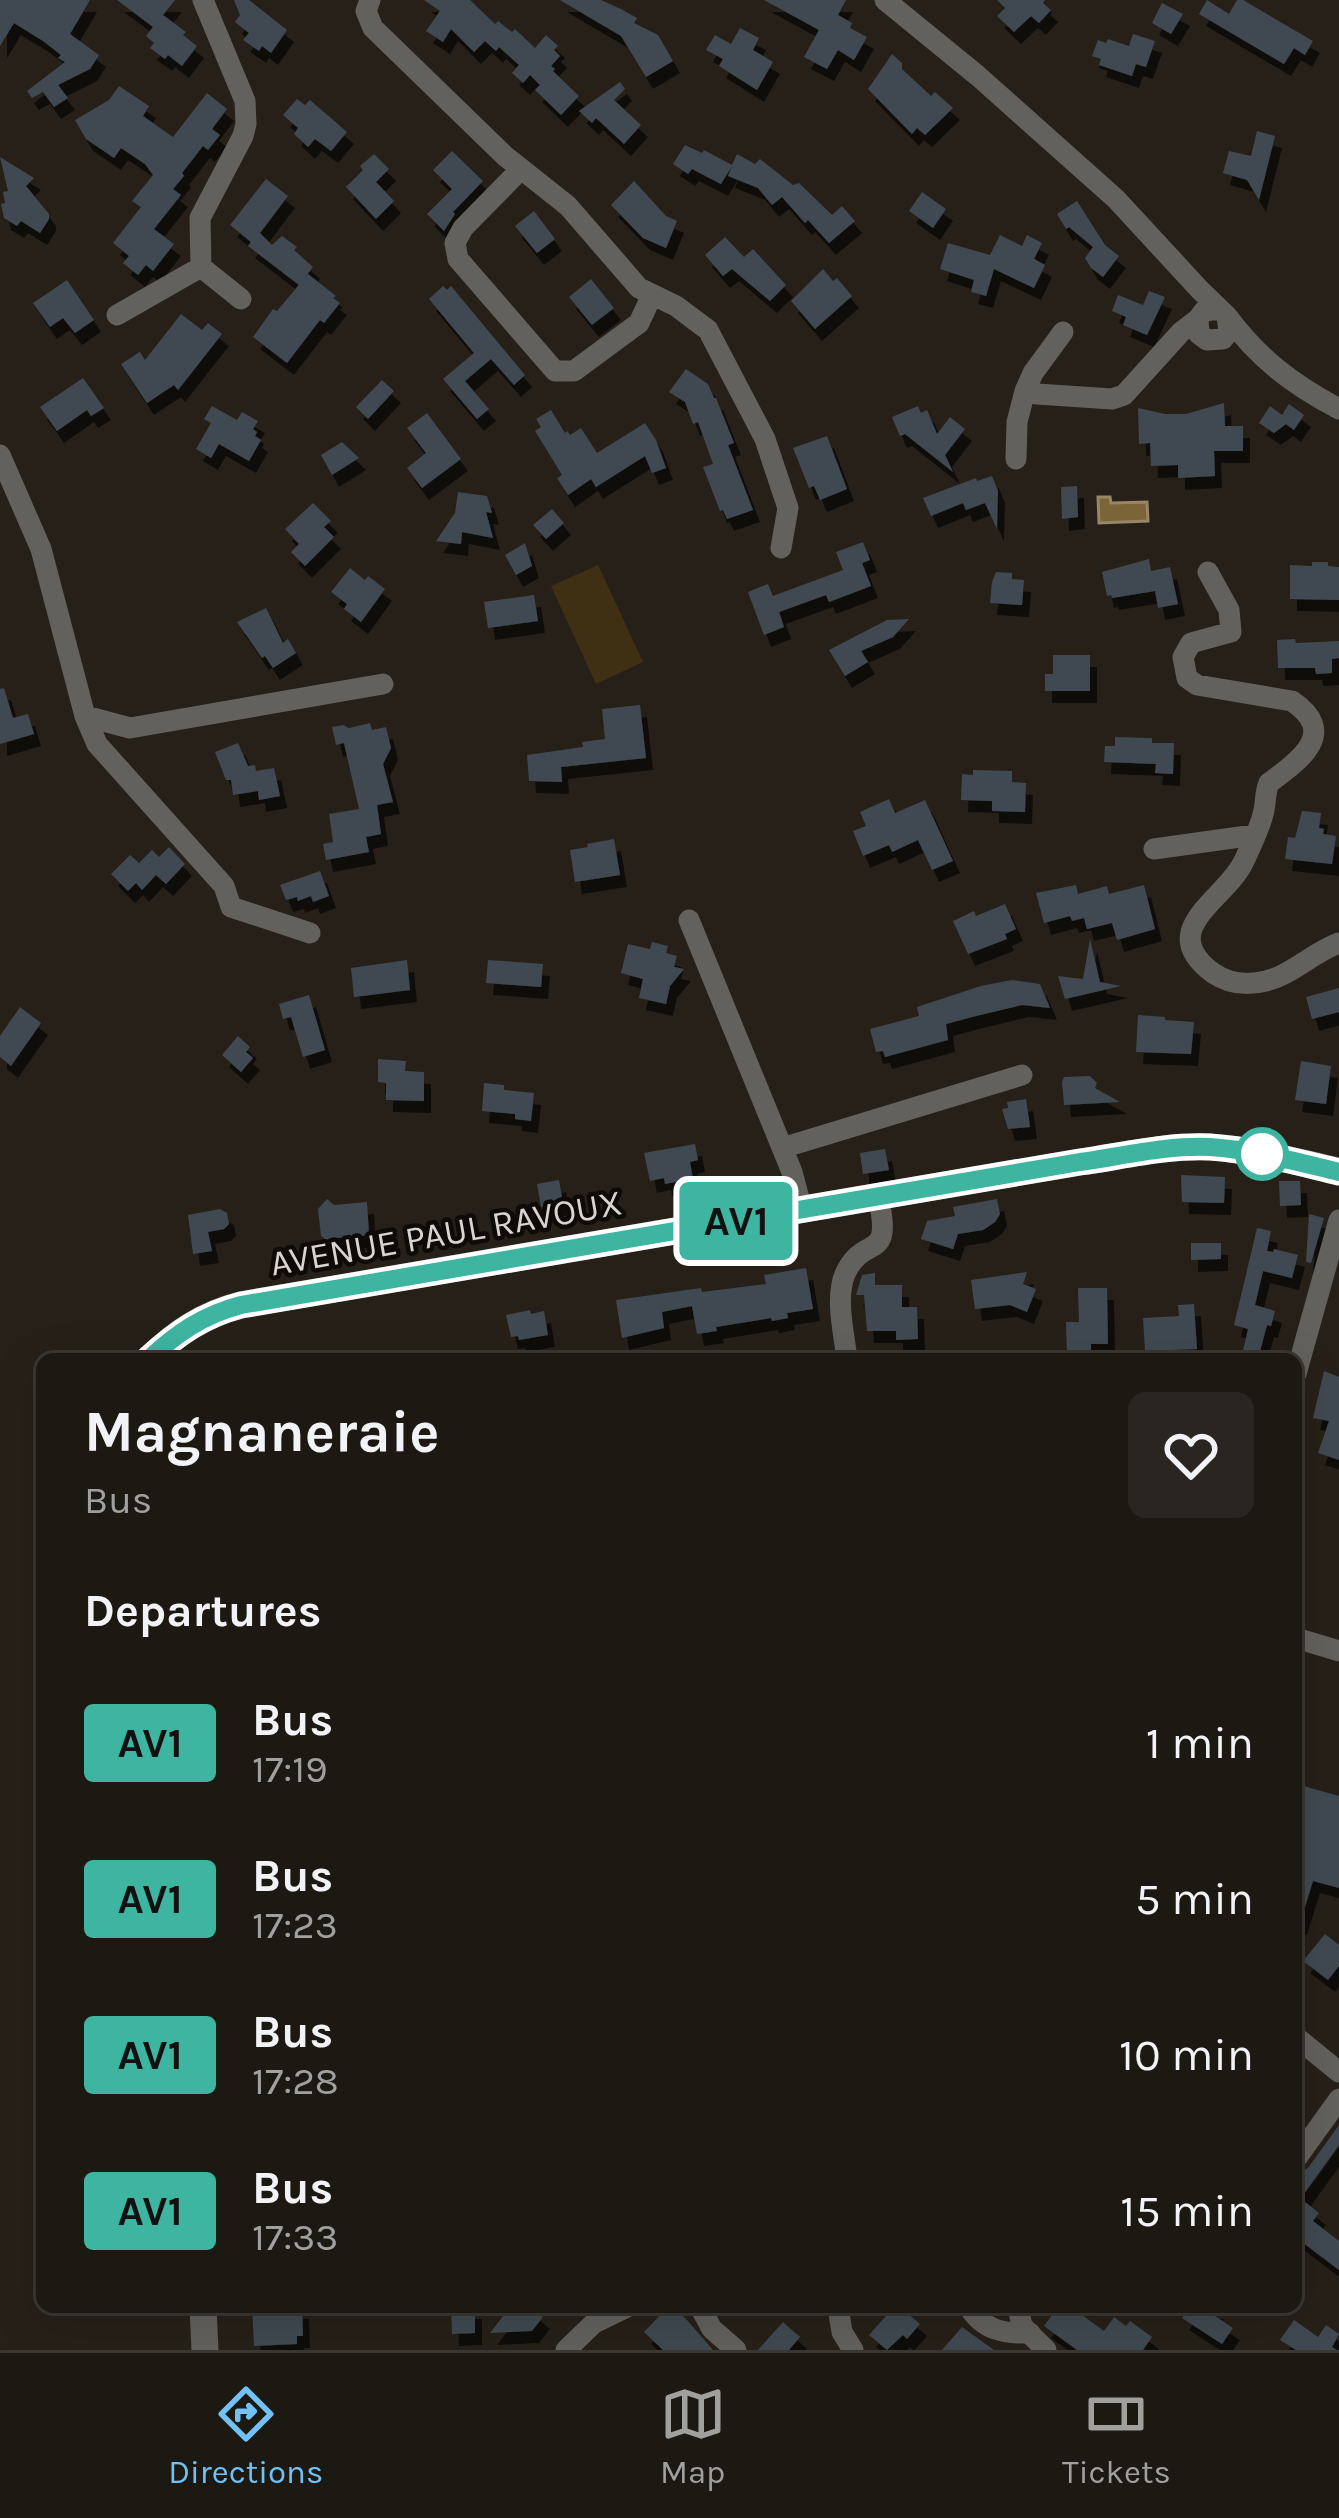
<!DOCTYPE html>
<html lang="en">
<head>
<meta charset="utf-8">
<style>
  :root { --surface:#1c1812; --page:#292520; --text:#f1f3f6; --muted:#a0a09f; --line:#3a3732; --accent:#72c1f5 }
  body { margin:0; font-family:Karla,sans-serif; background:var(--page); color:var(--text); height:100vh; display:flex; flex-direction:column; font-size:45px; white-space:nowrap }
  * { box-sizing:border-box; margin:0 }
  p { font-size:39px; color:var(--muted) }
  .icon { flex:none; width:66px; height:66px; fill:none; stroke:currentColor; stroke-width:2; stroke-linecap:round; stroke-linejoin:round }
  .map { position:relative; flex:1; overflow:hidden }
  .side { position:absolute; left:36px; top:1353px; width:1266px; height:960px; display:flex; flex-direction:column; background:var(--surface); border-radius:18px; box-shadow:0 12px 48px #0002,0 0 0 3px var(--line) }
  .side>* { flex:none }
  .badge { padding:0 24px; border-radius:9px; font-size:42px; line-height:78px }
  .map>.badge { position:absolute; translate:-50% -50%; box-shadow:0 0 0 6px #fff }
  h2 { padding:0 48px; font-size:45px; line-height:108px }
  .round { display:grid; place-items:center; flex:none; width:126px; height:126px; border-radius:18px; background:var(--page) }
  .summary { display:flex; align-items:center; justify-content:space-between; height:204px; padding:0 48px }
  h1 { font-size:57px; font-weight:700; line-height:90px }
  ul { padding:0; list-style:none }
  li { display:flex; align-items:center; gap:36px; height:156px; padding:0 48px }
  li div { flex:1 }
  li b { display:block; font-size:45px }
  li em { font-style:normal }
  li .badge { min-width:132px; font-weight:700; text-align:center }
  .menu { display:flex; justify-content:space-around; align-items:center; height:168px; border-top:3px solid var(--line); background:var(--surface); font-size:33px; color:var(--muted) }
  .menu a { display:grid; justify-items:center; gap:6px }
  .menu .on { color:var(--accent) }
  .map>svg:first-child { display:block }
  .green { fill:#403013 }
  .water { fill:#7c6439; stroke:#988666; stroke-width:3 }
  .building { fill:#3f4951; filter:url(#shadow) }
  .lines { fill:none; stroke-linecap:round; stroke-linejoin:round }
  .minor { stroke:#63615c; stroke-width:21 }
  .tertiary { stroke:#63615c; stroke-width:27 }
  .line-casing { stroke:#fff; stroke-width:27 }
  .line { stroke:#3db5a1; stroke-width:18 }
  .stop-dot { fill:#fff; stroke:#3db5a1; stroke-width:6 }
  .labels { text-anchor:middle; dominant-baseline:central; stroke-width:9; stroke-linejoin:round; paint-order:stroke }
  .street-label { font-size:36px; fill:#d8d5cf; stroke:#0d0a07 }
</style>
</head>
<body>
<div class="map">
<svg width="1339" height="2350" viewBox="0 0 1339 2350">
  <defs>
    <filter id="shadow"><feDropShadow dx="7" dy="12" stdDeviation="0" flood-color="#0009"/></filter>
  </defs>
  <rect width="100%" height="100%" fill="#262018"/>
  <path class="green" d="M598,565L643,662L596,684L551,586Z"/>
  <path class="water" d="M1098,497H1110L1111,503L1147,502L1148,521L1099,523Z"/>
  <path class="building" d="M0,0H90L70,34L99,55L90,69L58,85L68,98L54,107L43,92L32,98L27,91L65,62L58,58L61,55L43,41L14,23L0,46Z
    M117,0H175L163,15L186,32L183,35L197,46L182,66L168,55L165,59L150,48L154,43L146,36L153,27Z
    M234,0H249L287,30L271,53L262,46L259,51L243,40L249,33L235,22L240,15Z
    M424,0H470L495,24L498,21L512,32L515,29L535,48L546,35L558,46L554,50L560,56L551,66L555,69L553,71L579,96L561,115L535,90L540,85L530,75L523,83L512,73L519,65L499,47L496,51L485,41L474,52L451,29L443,42L426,31L440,11Z
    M560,0H601L621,9L637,18L634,23L658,35L673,61L646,77L621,36Z
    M764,0H846L838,15L852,23L850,28L867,37L854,60L838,50L827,69L804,57L819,30Z
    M997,0H1045L1043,3L1051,10L1039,23L1031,16L1014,32L997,16L1005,8Z
    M1207,0L1229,14L1237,0H1243L1313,41L1305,55L1294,48L1284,64L1199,14Z
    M1162,3L1183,14L1171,34L1152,23Z
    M740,28L759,38L753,50L773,62L757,90L719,66L723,59L706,50L715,35L731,44Z
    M1133,34L1155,41L1146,67L1136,64L1132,76L1099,65L1101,59L1092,56L1098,40L1106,43L1108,39L1129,46Z
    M892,54L902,63V69L931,96L935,92L953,108L925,135L917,128L912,134L868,89Z
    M620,82L625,89L614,100L641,125L624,144L596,118L592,123L579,111Z
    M119,86L149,106L143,116L173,137L207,93L227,109L212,129L220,135L208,150L203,146L182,173L184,176L173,189L181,195L154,229L174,244L153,271L146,265L138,275L123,263L129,256L113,243L141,207L132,201L153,175L145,164L121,148L114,158L86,139L75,120L109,100Z
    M297,99L305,105L310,100L347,132L331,151L315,139L308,147L294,134L298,128L283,115Z
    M1257,131L1275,136L1259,200L1247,180L1223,173L1229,151L1251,156Z
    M685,145L702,153L704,150L732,165L737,154L755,164L760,159L793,185L799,183L832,215L842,206L855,221L829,243L808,220L805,223L782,197L772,205L758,188L728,176L732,166L721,184L692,169L688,174L673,164Z
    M452,151L483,181L453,212L455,214L444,231L427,214L452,189L433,170Z
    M374,154L389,169L376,182L394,201L376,219L346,187L363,170L360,166Z
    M0,157L34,178L26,186L49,214V219L40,233L21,221L17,226L4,218L1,204L5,203L3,192L8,191Z
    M266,179L288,196L260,233L272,245L282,236L297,247L294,250L313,267L299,285L248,246L251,242L230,225Z
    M634,181L666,216L677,221L666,248L643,238L611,205Z
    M922,192L946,209L933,228L909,211Z
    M1077,201L1105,245L1119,256L1103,277L1091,268L1085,258L1093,247L1069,227L1066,229L1057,214Z
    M534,211L555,239L537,253L515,226Z
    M1000,235L1022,246L1027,235L1042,243L1034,259L1045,265L1034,288L994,269L986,296L971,292L974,280L940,269L948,243L990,255Z
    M725,237L744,257L753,249L786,285L770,301L732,269L723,276L705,255Z
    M823,269L833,281L837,278L852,296L815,329L791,301Z
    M308,274L336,296L333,298L340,303L324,323L320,320L287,363L253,337L273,309L277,311Z
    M591,279L614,308L592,325L569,297Z
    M67,280L94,320L75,333L63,318L50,327L33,303Z
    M443,286L447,290L451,286L525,375L514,385L491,359L465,381L489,409L477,419L443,379L474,353L429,299Z
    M1149,291L1165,297L1147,335L1123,325L1126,317L1112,311L1118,295L1143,305Z
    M181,314L202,330L208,323L222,334L178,390L174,385L147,403L121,364L140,352L145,360Z
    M686,369L708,384L714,398H716L734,443L728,445L753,510L727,519L723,510L720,511L703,467L713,464L698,422L693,424L685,402L669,392Z
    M83,378L104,408L91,416L87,410L57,431L40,407Z
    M382,380L394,391L368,419L356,407Z
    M1224,403L1225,426H1243V451H1214L1215,476L1178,478V465L1151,466L1150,443L1139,444L1138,408L1165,414H1186Z
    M1289,404L1304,415L1294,430L1286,424L1274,433L1259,423L1270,406L1282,415Z
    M212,406L237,420L242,412L258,421L253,429L257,432L255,436L261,440L249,461L219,444L211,458L196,449L211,423L204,419Z
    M918,406L921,413L927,410L937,434L950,417L965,429L945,455L953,472L905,434L900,436L892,417Z
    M551,410L565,433L567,431L570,435L581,428L597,453L645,423L656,440L666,468L652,473L645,456L596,487L591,479L568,495L557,478L562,475L535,431L541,427L536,419Z
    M427,413L461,459L422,488L407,468L426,453L407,428Z
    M827,436L847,489L820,500L814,486L809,488L793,448Z
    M342,442L359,458L332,475L321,455Z
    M992,476L998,491L997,529L985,503L966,510L963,503L931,516L923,498L976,478L977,481Z
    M1077,486L1078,517L1062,519L1061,487Z
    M458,492L487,496L492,513L486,512L493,538L462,532L461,544L436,541L455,513Z
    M313,503L331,521L324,527L334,537L305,566L291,552L299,544L285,529Z
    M552,509L564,523L546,539L533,525Z
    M863,542L870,560L862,563L871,586L829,602L826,595L779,612L784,627L764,635L748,592L768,584L773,596L843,570L836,552Z
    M525,543L532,566L516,575L505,555Z
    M1149,559L1151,571L1170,567L1178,604L1158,608L1155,591L1112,598L1111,595L1107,596L1102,572Z
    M1312,562H1328V566L1339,567V600L1290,599V565L1312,566Z
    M350,568L365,580L368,576L385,589L361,622L344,609L347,604L331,592Z
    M996,572L1012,573V579L1024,580L1022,605L990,603L992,582Z
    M534,595L538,621L488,628L484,602Z
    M266,608L283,643L288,639L296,653L273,668L265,656L262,658L237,622Z
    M909,619L893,637L861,651L868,662L845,676L829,650L887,620Z
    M1295,639L1296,643L1339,641V658L1332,659V673L1316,674L1315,668H1278L1277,640Z
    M1053,655H1090V691H1045V674H1053Z
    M4,688L13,718L28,714L34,734L0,744V689Z
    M640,705L646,758L561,767L562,782L529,781L527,755L583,747L582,742L605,739L602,709Z
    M370,723L372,730L386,727L391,748L383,764L393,802L377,805L381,834L366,837L369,852L326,860L323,844L333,842L329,814L359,809L344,743L336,745L332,727L343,725L349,728Z
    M1115,737L1152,738V743H1174L1173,774L1155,773L1156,764L1104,762L1105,746H1115Z
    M238,743L248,766L255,765L256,771L274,768L280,796L259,800L258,791L233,795L231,780H226L215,752Z
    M973,770L1012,771V782L1026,783L1025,812L992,811V801L961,800L962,774L973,775Z
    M889,799L895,813L925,800L953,861L932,870L918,840L892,852L889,845L863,856L853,831L866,826L860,812Z
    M1302,811L1321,813L1319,828L1324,829L1323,834L1336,836L1332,864L1285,859L1288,837L1295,838Z
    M614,839L620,875L575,882L570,850L588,847L587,844Z
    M169,847L185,864L166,884L156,875L142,890L136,883L128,891L111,874L130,855L139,863L152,850L159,857Z
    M320,871L329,896L313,902L311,896L298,901L297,897L286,900L280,885Z
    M1076,885L1078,894L1107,886L1109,894L1144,885L1155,929L1117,940L1112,923L1087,929L1084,918L1072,921L1070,916L1044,923L1036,893Z
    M1005,904L1016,929L1005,934L1007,939L968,954L953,921L974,911L976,916Z
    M1090,939L1100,982L1121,986L1065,999L1058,976L1083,979Z
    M652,942L668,946L666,953L677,956L674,967L684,969L670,986L666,1004L639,998L643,979L621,973L628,944L650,949Z
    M407,960L410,990L354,997L351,968Z
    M488,960L543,964L541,987L486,983Z
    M1012,980L1040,984L1050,1008L1022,1005L976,1016L946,1024L948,1040L885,1057L883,1051L876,1052L870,1029L919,1016L917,1007L981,986Z
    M1339,988V1012L1312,1019L1306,997Z
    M309,995L325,1050L303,1057L291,1017L283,1019L279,1004Z
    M20,1007L41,1023L11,1066L0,1057V1036Z
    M1138,1015L1165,1017V1020L1194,1022L1191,1054L1136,1052Z
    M238,1036L250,1047L246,1052L253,1058L241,1072L222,1055Z
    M378,1059L406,1061L405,1071L424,1072V1101L386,1100V1083L378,1082Z
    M1301,1061L1331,1066L1326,1104L1295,1100Z
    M1090,1076L1097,1083L1095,1088L1120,1102L1064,1105L1062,1082L1064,1077Z
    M484,1083L504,1085V1090L534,1093L531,1121L515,1119V1114L482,1111Z
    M1026,1099L1030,1127L1008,1129L1002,1109L1008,1108L1007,1102Z
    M695,1144L698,1160L690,1162L693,1179L665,1184L664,1178L650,1181L644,1153Z
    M885,1149L889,1170L863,1174L860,1153Z
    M1181,1175L1225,1177L1224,1203L1182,1202Z
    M559,1180L563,1203L541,1207L537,1184Z
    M1279,1181H1300L1301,1205L1280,1206Z
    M327,1199L334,1205L367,1202L369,1235L337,1238L331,1244L321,1236L318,1209Z
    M997,1199L1000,1214L995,1222L983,1230L958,1234L953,1249L921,1239L927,1221L955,1216L953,1207Z
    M220,1209L227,1213L229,1224L224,1229L208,1232L212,1251L193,1254L188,1215Z
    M1309,1214L1324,1218L1311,1263L1306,1262Z
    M1257,1228L1271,1231L1267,1251L1273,1252L1274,1249L1298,1255L1292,1278L1263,1271L1255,1305L1275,1311L1271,1326L1267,1325L1258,1359H1241L1248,1329L1234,1325Z
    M1191,1243H1221V1259L1191,1260Z
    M806,1268L813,1309L787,1313L788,1318L772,1321L771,1318L716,1327L717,1331L697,1334L692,1306L662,1312L664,1328L622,1338L616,1300L701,1288L702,1292L766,1284L764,1275Z
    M1027,1272L1023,1284L1036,1289L1027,1312L1010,1305L975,1309L971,1280Z
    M875,1273V1285H902V1307H917L918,1339L896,1340V1331H867L864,1295H856L862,1275Z
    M1078,1288H1107L1108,1344H1091V1356H1067L1066,1322H1079Z
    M1194,1304L1197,1349L1145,1351L1143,1318L1179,1316L1178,1305Z
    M530,1310L531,1314L544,1311L548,1335L519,1340L518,1336L511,1337L506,1315Z
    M1324,1371L1339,1377V1460L1318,1453L1329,1421L1313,1418Z
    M1296,1784L1339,1796V1888L1313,1881L1300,1923L1296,1922Z
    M1325,1934L1339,1945V1966L1328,1980L1303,1961Z
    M1339,2125V2145L1296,2205V2174L1308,2168Z
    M1305,2202L1319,2213L1313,2221L1339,2241V2270L1298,2239L1296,2242V2208L1299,2210Z
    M252,2307H302L303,2336H297V2344L254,2346Z
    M451,2307H475V2333L452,2334Z
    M510,2307H531L543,2317L532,2331L490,2333Z
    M668,2307H673L687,2320L713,2350H663L644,2332Z
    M894,2307H900L920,2324L907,2339L903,2335L887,2350L869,2335Z
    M1058,2307H1071L1104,2331L1114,2317L1126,2326L1130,2321L1152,2337L1143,2350H1077L1044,2326Z
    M1190,2307H1217L1212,2314L1233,2328L1222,2344L1182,2318Z
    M1294,2320L1318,2337L1326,2325L1339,2334L1332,2347L1337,2350H1296L1280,2340Z
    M783,2322L800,2337L789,2350H758Z
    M962,2327L994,2350H942Z"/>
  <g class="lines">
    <path class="minor" d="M370,0L366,11L373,28L505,156L568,206L639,288L676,306L708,330L765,439L788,508L781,548
      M885,0L978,76L1116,199L1200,290L1227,316L1229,331L1223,339L1207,340L1199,334L1198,319L1204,311L1219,309
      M520,170L463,228L455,243L458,259L555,371H574L639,323L652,295
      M201,267L241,299
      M117,315L201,267L200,218L243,136L246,124L245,101L203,0
      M1227,316C1259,359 1292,384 1339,409
      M1063,332L1033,373L1025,391L1037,394L1112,399L1124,395L1181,332L1198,319
      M0,455L41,549L85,716L97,744L224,886L231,907L310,933
      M1016,459L1017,422L1025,391
      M1208,572L1229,610L1231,632L1191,643L1183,657L1187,678L1197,685L1292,701C1339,733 1300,760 1269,783C1265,792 1266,800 1264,810C1261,826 1251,846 1244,861C1226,900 1154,929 1213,973C1229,984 1246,986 1266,981C1291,975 1314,952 1339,943
      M85,716L130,728L383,684
      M1154,849L1254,835
      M689,920L792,1172L802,1210
      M782,1148L1022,1075
      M847,1359C844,1333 835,1298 845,1274C864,1232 894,1265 878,1196
      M1296,1374L1339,1220
      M1296,1638L1339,1651
      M1296,2037L1339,2072
      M1296,2159L1339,2099
      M700,2307L712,2329L736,2350
      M838,2307L842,2332L853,2350
      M969,2307C983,2330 1004,2334 1030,2333
      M1018,2307L1022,2326L1046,2350
      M566,2350L594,2323L627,2307"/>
    <path class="tertiary" d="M149,1359C176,1333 203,1314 240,1305L1080,1162C1123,1156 1167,1145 1210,1147C1254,1150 1297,1162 1339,1171
      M203,2307L205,2350"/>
  </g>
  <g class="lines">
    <defs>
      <path id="line" d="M149,1359C177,1333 203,1315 241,1305L1080,1162C1123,1156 1167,1145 1210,1147C1254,1150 1297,1162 1339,1172"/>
    </defs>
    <use href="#line" class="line-casing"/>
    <use href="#line" class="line"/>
  </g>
  <circle class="stop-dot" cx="1262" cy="1154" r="24"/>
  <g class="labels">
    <g class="street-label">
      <text transform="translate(446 1233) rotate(-10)">AVENUE PAUL RAVOUX</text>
    </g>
  </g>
</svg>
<b class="badge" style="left:736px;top:1221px;background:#3db5a1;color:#111">AV1</b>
<section class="side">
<div class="summary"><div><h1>Magnaneraie</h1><p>Bus</p></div><a class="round"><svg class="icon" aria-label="heart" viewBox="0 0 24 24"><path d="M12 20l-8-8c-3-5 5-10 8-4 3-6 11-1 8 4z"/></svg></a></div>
<h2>Departures</h2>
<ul>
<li><span class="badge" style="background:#3db5a1;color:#111">AV1</span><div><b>Bus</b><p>17:19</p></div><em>1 min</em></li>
<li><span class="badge" style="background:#3db5a1;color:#111">AV1</span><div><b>Bus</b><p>17:23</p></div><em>5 min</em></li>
<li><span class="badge" style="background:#3db5a1;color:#111">AV1</span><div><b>Bus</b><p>17:28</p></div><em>10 min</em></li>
<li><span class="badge" style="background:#3db5a1;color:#111">AV1</span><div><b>Bus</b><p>17:33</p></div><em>15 min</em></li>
</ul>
</section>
</div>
<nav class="menu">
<a class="on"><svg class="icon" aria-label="directions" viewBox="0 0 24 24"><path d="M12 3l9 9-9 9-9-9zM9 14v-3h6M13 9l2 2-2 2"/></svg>Directions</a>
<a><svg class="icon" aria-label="map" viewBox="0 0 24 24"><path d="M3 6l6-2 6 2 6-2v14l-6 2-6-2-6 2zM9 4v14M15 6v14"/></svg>Map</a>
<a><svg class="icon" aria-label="tickets" viewBox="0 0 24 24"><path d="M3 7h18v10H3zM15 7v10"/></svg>Tickets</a>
</nav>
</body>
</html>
